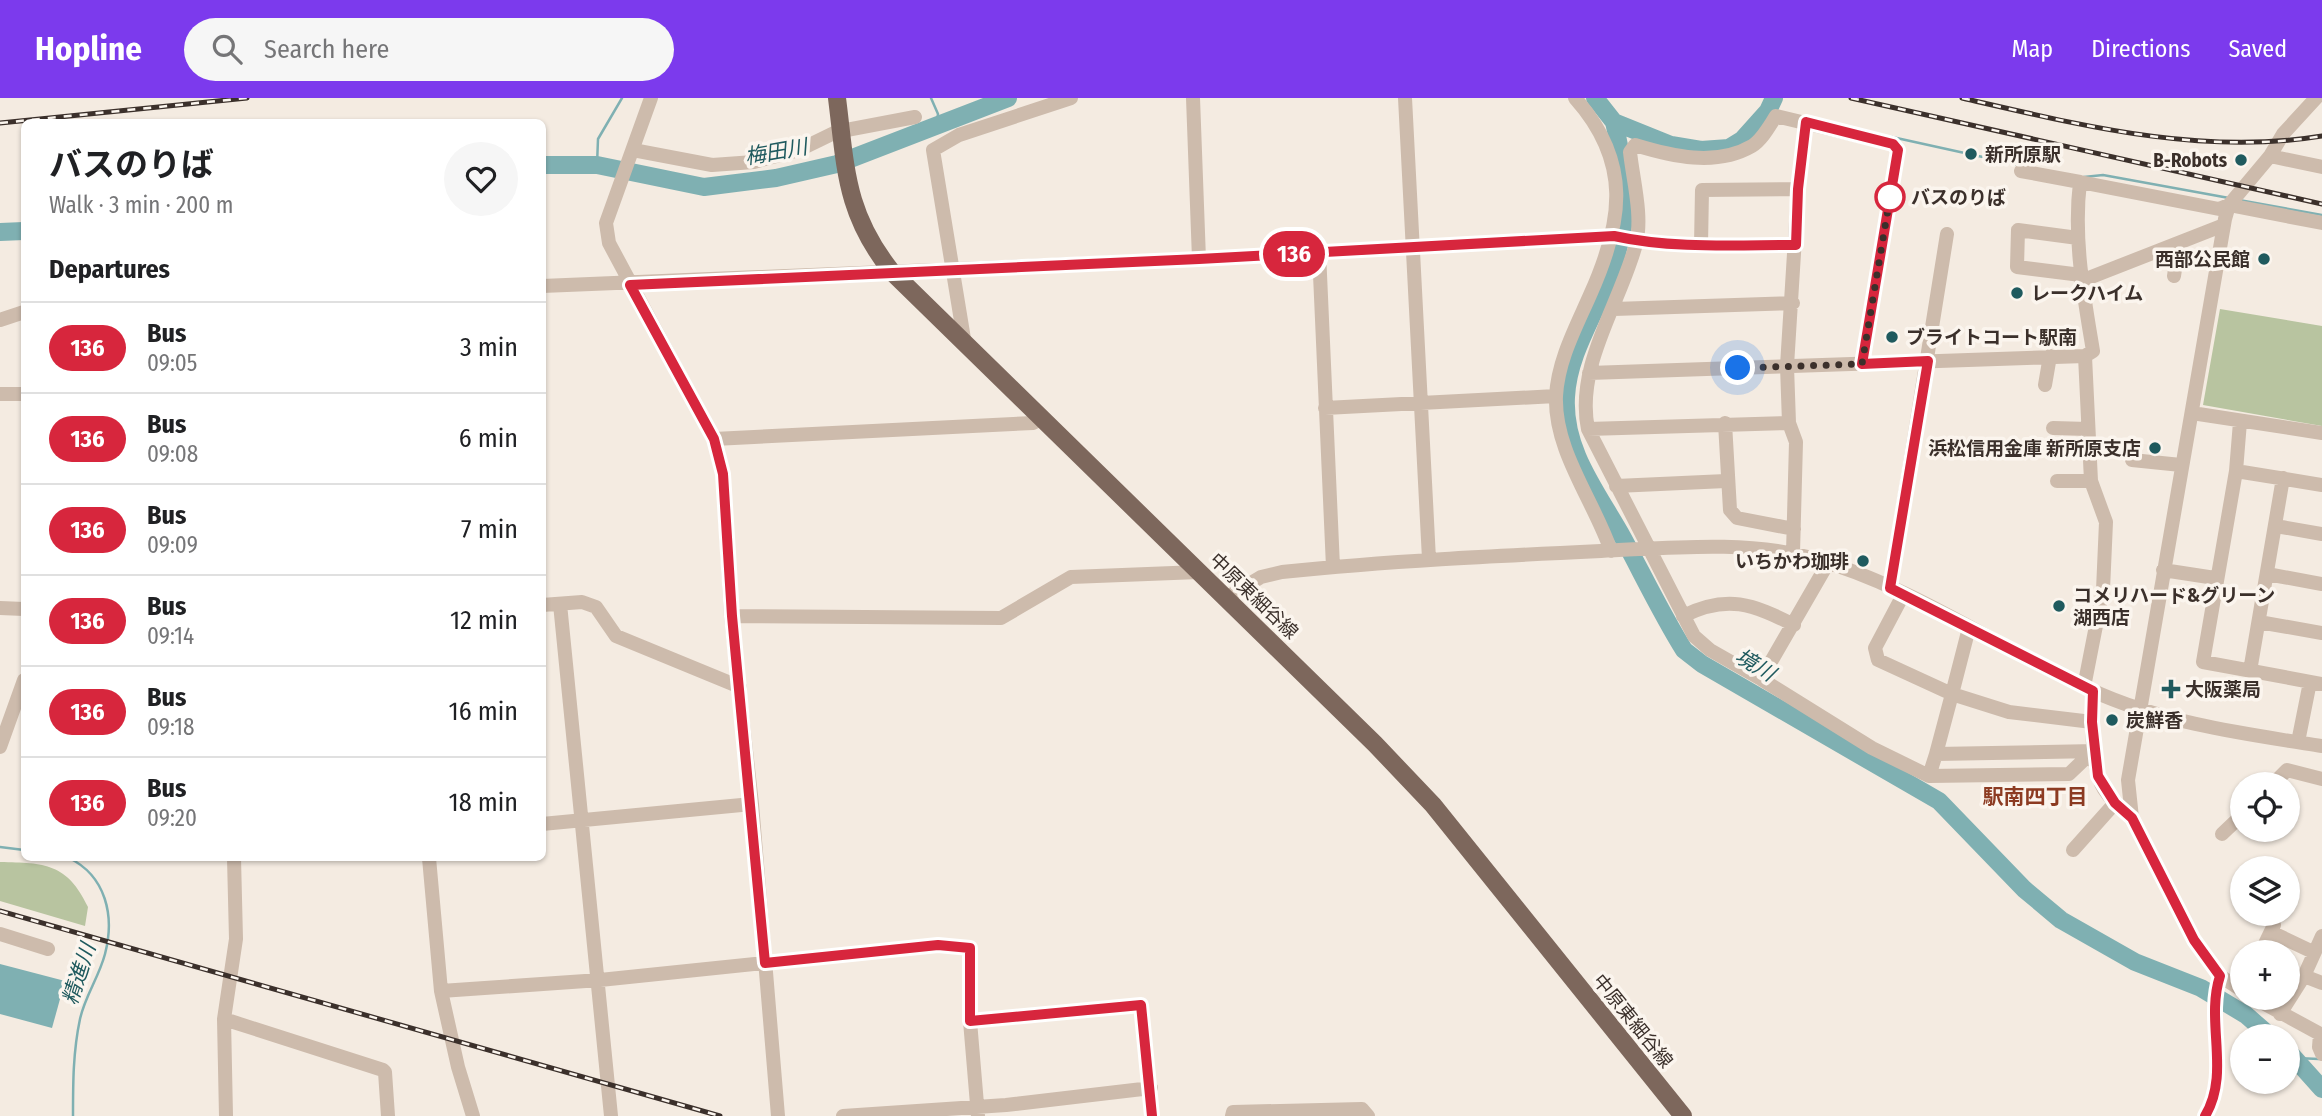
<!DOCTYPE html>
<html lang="en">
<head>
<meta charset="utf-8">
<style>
  :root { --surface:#fff; --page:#f6f6f6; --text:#202124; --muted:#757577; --line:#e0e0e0; --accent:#7c3aed }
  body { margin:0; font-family:"Fira Sans Condensed","Noto Sans JP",sans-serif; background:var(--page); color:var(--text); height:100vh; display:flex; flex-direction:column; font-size:26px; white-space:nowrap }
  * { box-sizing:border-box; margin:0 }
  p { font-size:23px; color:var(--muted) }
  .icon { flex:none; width:38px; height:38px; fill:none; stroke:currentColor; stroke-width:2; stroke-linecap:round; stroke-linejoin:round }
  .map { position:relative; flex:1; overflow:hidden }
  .panel { position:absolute; left:21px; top:21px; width:525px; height:742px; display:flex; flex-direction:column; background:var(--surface); border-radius:10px; box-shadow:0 2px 5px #0004 }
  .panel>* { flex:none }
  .badge { padding:0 14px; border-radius:23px; font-size:24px; line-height:46px }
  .fabs { position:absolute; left:2230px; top:674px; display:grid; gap:14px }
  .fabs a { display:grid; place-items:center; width:70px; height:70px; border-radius:50%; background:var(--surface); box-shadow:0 2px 5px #0004; font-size:35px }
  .you { position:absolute; width:35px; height:35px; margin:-18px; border:5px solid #fff; border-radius:50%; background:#1a73e8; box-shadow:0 0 0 10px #1a73e833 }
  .map>.badge { position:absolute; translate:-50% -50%; box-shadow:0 0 0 4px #fff }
  h2 { padding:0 28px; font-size:26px; line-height:63px }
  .round { display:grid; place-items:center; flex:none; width:74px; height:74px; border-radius:37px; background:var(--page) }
  .summary { display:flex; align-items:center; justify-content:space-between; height:119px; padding:0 28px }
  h1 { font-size:33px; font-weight:700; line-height:52px }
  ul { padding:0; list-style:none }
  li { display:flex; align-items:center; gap:21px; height:91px; padding:0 28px; border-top:2px solid var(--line) }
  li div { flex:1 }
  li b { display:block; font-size:26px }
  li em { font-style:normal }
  li .badge { min-width:77px; font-weight:700; text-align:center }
  header { display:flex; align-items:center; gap:42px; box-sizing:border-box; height:98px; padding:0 35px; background:var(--accent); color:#fff }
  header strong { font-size:33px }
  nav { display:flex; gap:38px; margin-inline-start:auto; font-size:24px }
  .search { width:490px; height:63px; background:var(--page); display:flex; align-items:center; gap:18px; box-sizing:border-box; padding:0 24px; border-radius:38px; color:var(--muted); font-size:26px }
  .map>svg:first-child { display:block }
  .green { fill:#b8c4a0 }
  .water { fill:#7fb0b2 }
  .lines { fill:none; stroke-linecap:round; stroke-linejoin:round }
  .stream { stroke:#7fb0b2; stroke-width:2.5 }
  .river { stroke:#7fb0b2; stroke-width:18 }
  .minor { stroke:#cdbbac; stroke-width:14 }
  .major { stroke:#7d675c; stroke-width:18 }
  .rail-casing { stroke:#3b302b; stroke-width:5 }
  .rail { stroke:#fbf5ee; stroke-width:2.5; stroke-dasharray:8; stroke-linecap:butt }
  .line-casing { stroke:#fff; stroke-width:16 }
  .line { stroke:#d7263d; stroke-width:10 }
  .walk { stroke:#3b302b; stroke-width:7; stroke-dasharray:0 12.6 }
  .poi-dot { fill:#1f5a5e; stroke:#fbf5ee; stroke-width:2.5 }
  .stop-dot { fill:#fff; stroke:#d7263d; stroke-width:3.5 }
  .labels { text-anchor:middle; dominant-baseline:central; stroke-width:7; stroke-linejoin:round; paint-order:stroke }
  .poi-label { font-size:19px; font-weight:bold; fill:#3b302b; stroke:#fbf5ee; text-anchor:start }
  .stop-label { font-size:19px; font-weight:bold; fill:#3b302b; stroke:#fbf5ee; text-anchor:start }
  .street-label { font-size:19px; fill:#3b302b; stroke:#fbf5ee }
  .water-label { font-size:21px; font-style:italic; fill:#1f5a5e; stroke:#fbf5ee }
  .neighbourhood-label { font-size:21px; font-weight:bold; fill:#8c3b22; stroke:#fbf5ee }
</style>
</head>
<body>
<header>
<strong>Hopline</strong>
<div class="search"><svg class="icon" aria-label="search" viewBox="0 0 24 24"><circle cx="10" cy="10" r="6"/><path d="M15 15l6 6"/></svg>Search here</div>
<nav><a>Map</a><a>Directions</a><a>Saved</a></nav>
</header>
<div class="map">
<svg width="2322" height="1018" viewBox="0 0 2322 1018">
  <rect width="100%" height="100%" fill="#f4ebe1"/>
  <path class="green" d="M2220,211L2322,228V328L2203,307Z
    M0,764C45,765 67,765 88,809L85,828L0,803Z"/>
  <path class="water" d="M0,866L65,883L52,930L0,916Z"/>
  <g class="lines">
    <path class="stream" d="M931,0L938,16L936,30
      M1892,39L2019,67
      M597,67L598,41L622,0
      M2084,79L2103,77L2229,100
      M2239,102L2322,117
      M0,749L24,752
      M69,760C106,778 115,818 105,856C99,879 85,898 80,921C73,954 73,985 73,1018
      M2296,960L2319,961"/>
    <path class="river" d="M1595,0L1614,24L1671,47L1701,52L1729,50L1742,42L1768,13L1774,0
      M1614,24C1630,93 1631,128 1603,194C1588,228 1568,261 1566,299C1563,353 1598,395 1623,440C1643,477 1661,515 1684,552L1702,566L1939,703L2024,791L2061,822L2135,864L2201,890L2246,917L2270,938
      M542,67H597L704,89L776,80L837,66L1008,0
      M0,134L24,133
      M2287,952L2322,991"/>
    <path class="minor" d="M651,0L606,125L609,145L714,341L723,376L731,518L752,706L778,1018
      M1193,0L1199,161
      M1405,0L1429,461
      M1575,0C1632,64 1623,124 1590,197C1576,229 1558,262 1556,298C1554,353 1594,403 1611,453
      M633,52L712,67L754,64L799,52L836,34L915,19
      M2270,58L2322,69
      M2021,73L2080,84
      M2078,140L2018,132L2017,169L2081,177
      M1701,147L1702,92L1798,91
      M1319,154L1333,469
      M2174,178L2179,145
      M2081,183L2224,127
      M542,188L1199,161L1614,138C1672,151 1735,147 1796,147
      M1614,211L1793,205
      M0,222L24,214
      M965,247L933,52L959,37L1071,0
      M1589,275L2085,258L2093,253C2084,198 2073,141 2080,84L2219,111L2229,107L2322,125
      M2045,287L2050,258
      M0,296H24
      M1325,310L1556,298
      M2192,315L2322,335
      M2240,324L2236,373L2203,564L2322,586
      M1725,325L1730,412L1737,420L1794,431
      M2053,330L2088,331
      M1588,331L1789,325
      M714,341L1033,325L1041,321
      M2010,351L2089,353
      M2132,362L2181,367
      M2236,373L2322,387
      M2057,383H2091
      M1616,388L1726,383
      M2276,428L2322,436
      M1793,455L1796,344L1789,325L1787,268L1798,91L1806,24
      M1828,465L1761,581L1872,650L1929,678L1936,656L2096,653
      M2163,472L2215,480
      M2267,476L2322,486
      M1890,490L1947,136
      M1903,497L1875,550L1878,562L1952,596L1936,656
      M1226,500L1261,479L1282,474C1388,463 1494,458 1601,453C1670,450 1745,442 1812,460C1911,487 1998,550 2091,592C2162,625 2245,636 2322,648
      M560,506L611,1018
      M542,507L582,504L596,509L616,538L740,589
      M0,510L24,511
      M731,518L1001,520L1071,479L1199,474
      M1683,518C1727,496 1753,506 1794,527
      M2259,524L2322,535
      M1969,530L1952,596L2009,614L2092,624
      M2250,573L2283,380
      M1761,581L1710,552L1694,538L1588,331C1575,268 1620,206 1636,146C1643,118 1633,82 1630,54L1635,47C1671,58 1716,69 1752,48C1762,42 1770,27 1776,18L1893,46L1898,52L1862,266
      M2084,589L2103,492L2106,424L2091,383L2085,258
      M2093,593C2092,619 2090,670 2104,691C2111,702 2121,711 2131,719
      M2298,644L2310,584
      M0,649L24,582
      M1929,678L2069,676L2092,654
      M2273,686L2287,672L2322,681
      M542,726L752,706
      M2222,736L2242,717
      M2073,752L2115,705
      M429,760L441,893L458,969L473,1018
      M2271,834L2313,854
      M0,836L48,851
      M2261,854L2274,827
      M2304,878L2322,885
      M2242,892L2220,878L2194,842L2132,720L2128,682L2225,121L2229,107L2270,58L2283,36L2316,0
      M441,893L600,882L938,847L970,850V923L978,1018
      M2254,900L2322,937
      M2280,916L2304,878L2322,838
      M224,921L383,972L385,974L388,1018
      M970,923L1141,907L1152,1018
      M2320,936L2319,949L2322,956
      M226,1018L224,921L236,841L234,760
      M843,1018L1006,1007L1151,990
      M1232,1018L1233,1014L1362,1011L1368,1018
      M2205,1018C2231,975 2206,924 2220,878"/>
    <path class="major" d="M837,0C846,71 845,115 892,174L1375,646L1433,707L1683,1018"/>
    <defs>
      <path id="rail" d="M1851,0L2322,106
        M1962,0C2080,27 2201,58 2322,38
        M0,25L247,0
        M0,813L720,1018"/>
    </defs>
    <use href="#rail" class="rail-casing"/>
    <use href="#rail" class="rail"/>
  </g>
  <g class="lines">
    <defs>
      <path id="line" d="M1152,1018L1141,907L970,923V850L938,847L765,865L732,518L723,376L714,341L630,187L1199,161L1614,138C1673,151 1735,147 1796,147L1798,91L1806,24L1893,46L1898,52L1862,266L1928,263L1890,490L2093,593L2092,624L2098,678L2115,705L2132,720L2194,842L2220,878C2205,924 2231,975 2205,1018"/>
    </defs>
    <use href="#line" class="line-casing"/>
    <use href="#line" class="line"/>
    <path class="walk" d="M1738,270L1862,266L1890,99"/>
  </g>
  <g class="poi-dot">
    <circle cx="1971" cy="56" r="7"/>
    <circle cx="2241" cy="62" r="7"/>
    <circle cx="2264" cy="161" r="7"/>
    <circle cx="2017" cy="195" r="7"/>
    <circle cx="1892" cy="239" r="7"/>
    <circle cx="2155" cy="350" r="7"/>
    <circle cx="1863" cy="463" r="7"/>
    <circle cx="2059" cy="508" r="7"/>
    <path d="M2167.5 580.5h7v7h7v7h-7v7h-7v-7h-7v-7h7z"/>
    <circle cx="2112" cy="622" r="7"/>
  </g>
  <circle class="stop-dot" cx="1890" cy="99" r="14"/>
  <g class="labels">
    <g class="poi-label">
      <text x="1985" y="56">新所原駅</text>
      <text x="2227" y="62" text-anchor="end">B-Robots</text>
      <text x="2250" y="161" text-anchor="end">西部公民館</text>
      <text x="2031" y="195">レークハイム</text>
      <text x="1906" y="239">ブライトコート駅南</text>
      <text x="2141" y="350" text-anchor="end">浜松信用金庫 新所原支店</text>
      <text x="1849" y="463" text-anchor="end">いちかわ珈琲</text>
      <text x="2073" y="497">コメリハード&amp;グリーン<tspan x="2073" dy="22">湖西店</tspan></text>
      <text x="2185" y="591">大阪薬局</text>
      <text x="2126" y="622">炭鮮香</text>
    </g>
    <g class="stop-label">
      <text x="1911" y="99">バスのりば</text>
    </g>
    <g class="street-label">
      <text transform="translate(1254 498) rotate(44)">中原東細谷線</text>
      <text transform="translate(1633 923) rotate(51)">中原東細谷線</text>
    </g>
    <g class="water-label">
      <text transform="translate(776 54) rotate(-10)">梅田川</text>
      <text transform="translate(1755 567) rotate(31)">境川</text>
      <text transform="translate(79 876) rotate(-72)">精進川</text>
    </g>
    <g class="neighbourhood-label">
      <text x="2035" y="699">駅南四丁目</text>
    </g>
  </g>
</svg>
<div class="fabs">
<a><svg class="icon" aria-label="locate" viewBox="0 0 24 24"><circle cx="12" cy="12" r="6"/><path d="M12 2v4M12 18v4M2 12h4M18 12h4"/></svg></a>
<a><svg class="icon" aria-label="layers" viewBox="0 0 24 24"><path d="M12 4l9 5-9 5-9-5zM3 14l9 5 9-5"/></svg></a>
<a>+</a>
<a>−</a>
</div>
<div class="you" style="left:1738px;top:270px"></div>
<b class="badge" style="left:1294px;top:156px;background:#d7263d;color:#fff">136</b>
<section class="panel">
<div class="summary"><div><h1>バスのりば</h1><p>Walk · 3 min · 200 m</p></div><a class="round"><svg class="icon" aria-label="heart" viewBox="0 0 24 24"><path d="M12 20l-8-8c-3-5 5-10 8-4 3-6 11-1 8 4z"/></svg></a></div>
<h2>Departures</h2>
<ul>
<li><span class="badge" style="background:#d7263d;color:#fff">136</span><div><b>Bus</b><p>09:05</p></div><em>3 min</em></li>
<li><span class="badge" style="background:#d7263d;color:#fff">136</span><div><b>Bus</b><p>09:08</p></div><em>6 min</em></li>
<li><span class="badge" style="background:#d7263d;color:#fff">136</span><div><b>Bus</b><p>09:09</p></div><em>7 min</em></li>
<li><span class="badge" style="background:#d7263d;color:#fff">136</span><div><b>Bus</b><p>09:14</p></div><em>12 min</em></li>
<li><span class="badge" style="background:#d7263d;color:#fff">136</span><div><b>Bus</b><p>09:18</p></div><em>16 min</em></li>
<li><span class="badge" style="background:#d7263d;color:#fff">136</span><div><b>Bus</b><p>09:20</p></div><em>18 min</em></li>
</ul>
</section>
</div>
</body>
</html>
